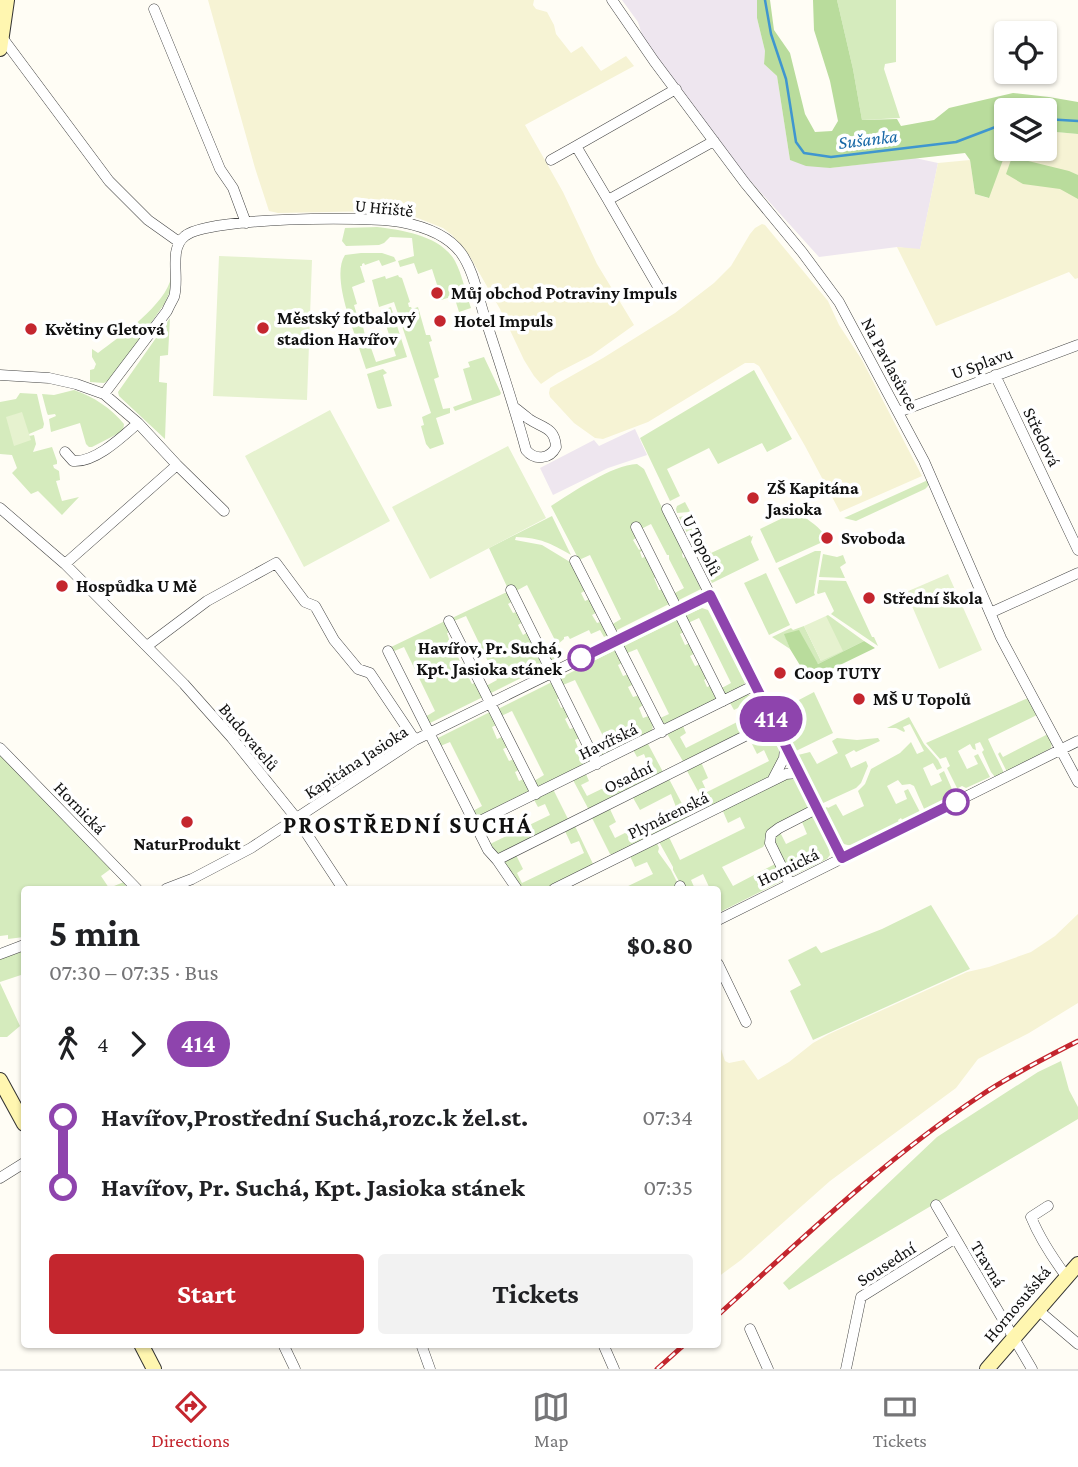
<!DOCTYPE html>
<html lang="en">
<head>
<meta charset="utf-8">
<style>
  :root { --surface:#fff; --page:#f2f2f2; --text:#202124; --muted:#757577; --line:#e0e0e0; --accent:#c4262e }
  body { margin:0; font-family:"Crimson Pro",serif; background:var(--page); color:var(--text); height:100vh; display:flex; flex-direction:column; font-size:26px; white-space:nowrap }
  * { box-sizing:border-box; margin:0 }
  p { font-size:23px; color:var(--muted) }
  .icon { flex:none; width:38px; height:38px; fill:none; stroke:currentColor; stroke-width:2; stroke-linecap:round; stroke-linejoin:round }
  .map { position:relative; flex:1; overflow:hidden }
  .side { position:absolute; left:21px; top:886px; width:700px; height:462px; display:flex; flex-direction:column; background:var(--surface); border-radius:7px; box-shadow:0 2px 5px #0004 }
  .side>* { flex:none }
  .badge { padding:0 14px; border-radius:23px; font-size:24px; line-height:46px }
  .buttons { position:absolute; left:994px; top:21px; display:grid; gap:14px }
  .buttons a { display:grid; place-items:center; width:63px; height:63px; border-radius:7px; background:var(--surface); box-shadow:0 2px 5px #0004; font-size:35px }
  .map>.badge { position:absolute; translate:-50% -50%; box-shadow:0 0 0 4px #fff }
  .legs { display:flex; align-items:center; gap:10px; height:77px; padding:0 28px; font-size:23px }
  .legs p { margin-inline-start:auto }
  .headline { display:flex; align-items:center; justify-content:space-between; height:119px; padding:0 28px }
  h1 { font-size:38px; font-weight:700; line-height:52px }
  .action { display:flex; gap:14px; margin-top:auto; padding:14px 28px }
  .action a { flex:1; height:80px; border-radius:7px; background:var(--accent); color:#fff; font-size:28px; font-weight:700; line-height:80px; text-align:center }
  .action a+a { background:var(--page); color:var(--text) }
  ul { padding:0 28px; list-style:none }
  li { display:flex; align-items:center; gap:24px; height:70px; font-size:26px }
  li i { display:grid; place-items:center; width:10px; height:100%; margin:0 9px; background:currentColor }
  li i::after { content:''; width:18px; height:18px; margin:-9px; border:5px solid; border-radius:50%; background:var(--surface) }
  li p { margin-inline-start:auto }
  li:first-child i { background:linear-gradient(#0000 50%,currentColor 0) }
  li:last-child i { background:linear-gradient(currentColor 50%,#0000 0) }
  .dock { display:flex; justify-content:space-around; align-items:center; height:98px; border-top:2px solid var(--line); background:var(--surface); font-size:19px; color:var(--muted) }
  .dock a { display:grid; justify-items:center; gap:4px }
  .dock .active { color:var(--accent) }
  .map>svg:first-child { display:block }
  .industrial { fill:#eee6ef }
  .farmland { fill:#f6f3d4 }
  .green { fill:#d5ebbd }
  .forest { fill:#b9dc9c }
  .pitch { fill:#e6f2cf }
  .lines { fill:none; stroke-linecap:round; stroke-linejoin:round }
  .stream { stroke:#3f96cf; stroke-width:2.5 }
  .street-casing { stroke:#444; stroke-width:11 }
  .secondary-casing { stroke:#333; stroke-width:16 }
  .street { stroke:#fff; stroke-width:10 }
  .secondary { stroke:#fff6b0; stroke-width:14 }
  .rail-casing { stroke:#c4262e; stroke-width:5 }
  .rail { stroke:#fff; stroke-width:2.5; stroke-dasharray:8; stroke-linecap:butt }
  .line-1-casing { stroke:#fff; stroke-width:16 }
  .line-1 { stroke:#8e44ad; stroke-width:10 }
  .poi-dot { fill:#c4262e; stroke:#fff; stroke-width:2.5 }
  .stop-1-dot { fill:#fff; stroke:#8e44ad; stroke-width:3.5 }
  .labels { text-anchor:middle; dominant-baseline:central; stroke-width:7; stroke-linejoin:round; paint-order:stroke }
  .street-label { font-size:18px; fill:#111; stroke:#fff }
  .poi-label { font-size:18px; font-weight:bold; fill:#111; stroke:#fff; text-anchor:start }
  .stop-label { font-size:18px; font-weight:bold; fill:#111; stroke:#fff; text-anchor:end }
  .water-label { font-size:19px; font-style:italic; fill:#1768a6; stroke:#fff }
  .district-label { font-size:24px; font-weight:bold; letter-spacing:2px; fill:#111; stroke:#fff }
</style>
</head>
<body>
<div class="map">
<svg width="1078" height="1369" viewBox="0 0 1078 1369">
  <rect width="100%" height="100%" fill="#fffdf5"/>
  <path class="industrial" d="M622,0H757V18L765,51L764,64L777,76L790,160L830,168L915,158L938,163L920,250L897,247L819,257L745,175L643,38L638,22Z
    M635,429L647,455L608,468L553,495L540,468L594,440L599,446Z"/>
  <path class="farmland" d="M208,0H534L533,5L536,9L547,12L554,25L556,34L571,53L582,46L601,71L626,56L634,66L525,125L563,192L597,264L634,325L592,355L557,373L541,384L534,376L524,360L500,309L469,255L452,235L443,228L415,217L376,211L278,213L269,211L255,168Z
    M1045,131L1078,134V278L1075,279L1069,272L936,326L897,247L920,249L938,163L970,160L975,194L988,198L1007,149H1045Z
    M762,224L765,225L828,301L839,325L862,360L922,476L840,512L805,446L759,366L754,363H745L648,422L603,439L595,438L574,423L550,397L549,393L550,388L603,358L675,313L714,283L731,266L750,234L755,228Z
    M1078,914V1003L1029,1033L978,1059L956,1088L830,1181L741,1260L718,1277V1040L725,1061L729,1063L744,1060L758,1080L789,1062L813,1043L829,1034L967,972L989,967L1031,952L1055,936Z"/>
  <path class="green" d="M837,0H896V62L885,64L884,69L900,118L862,120L853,69Z
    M377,227C403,230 441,236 455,261C462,274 466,294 471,308L459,312L454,296L441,300V291H439L432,269L418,274L414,263L400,267L398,261L414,256L412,238L390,237L384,243L379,245L346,246L342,241L345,228Z
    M361,253H382L394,257L396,261L382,266L379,260L365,265L364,263L362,264V266H360L365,282L352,287L357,304L354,305L359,322H362L366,340L358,343C350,322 332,274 345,255Z
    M398,275L399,277L402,278L410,302L408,303L409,307H411L412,309L418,307L426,335H430L432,341L429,342L439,377L434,379L443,409L450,408V413L436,418L444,444L430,449L426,444L421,426L424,425L422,417L431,413L394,302L379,307L372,280L385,276L386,279Z
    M171,277L172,286L165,303L112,378L104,383L90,382V370L94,369L96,364L92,357V349L98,353C119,337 167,304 171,277Z
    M391,307L407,357L366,369L359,348L370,345L376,362L396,356L383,316H382L380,311Z
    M170,318L168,355L160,356L159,382L167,383L165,439L119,396L118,392Z
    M484,357L501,393L500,395L455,411L453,407L472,400L463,369L470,367L468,362Z
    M383,369L387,373L383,375L392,406L379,409L377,408L367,374Z
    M754,370L792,439L767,452L762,443L718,464L709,448L667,469L680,496L670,501L640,438Z
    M74,390C94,397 111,408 124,424L123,431L92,447H89L86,444L80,423L51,432L49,419L56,416L55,414L48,415L47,413L42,394L54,395Z
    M20,393L37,394L44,424L43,428L29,434V436L34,435L36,444L33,452L52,447L57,461V464L53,465L54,468L59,471L60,480L56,481L62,501L79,497L62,515L38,491L31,494L12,473L17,468L12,455L0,454V402L16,399Z
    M637,464L644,469L683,553L682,554L683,558L685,557L701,589L677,601L673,594L684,588L669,559V555H667L651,524L635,532L637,537L633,540L639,550L643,548L644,550L640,552L642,558L647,556L657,577L654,578L659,590L664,589L669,604L615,631L611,625L621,619L590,555L579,560L551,506C573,492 612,465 637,464Z
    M928,480V486L925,489L856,521L844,518Z
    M685,502L700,530H702L705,535L703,537L711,553L750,535L751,537L753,536L751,542L759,560L712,583L679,517L689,515V512L677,513L676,509L677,506Z
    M797,511C808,521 821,526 827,540L776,563L760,529Z
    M552,516L571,555C550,543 541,538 516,537L515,540L542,545L570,562L588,589L581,593L585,601L592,598L599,611L592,615L597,623L603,621L610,634L604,637L600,630L591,634L589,630L570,639L568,636L564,637V639L558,644L563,657L552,662L549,656L560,650L527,585L516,591L515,600L508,604L513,613L520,611L524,621L518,625L523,635L530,631L536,643L528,648L534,657L541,653L547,665L489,694L486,686L497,680L466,616L454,621L452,618L509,591L489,548Z
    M815,551H821L814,593L815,595L796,604L778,568Z
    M823,554L837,557L843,555L846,563L840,567L845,578L819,577Z
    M766,573L790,625L769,635L744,583Z
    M819,580L846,581L872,637H874L878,646L831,614L834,611L825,592L818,594L817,593Z
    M702,608L708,610L745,683L737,690L724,696L720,689L731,683L699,618L688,623L684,616Z
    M828,615L864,641L818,664L785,635L790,649L772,637L791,628L793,630L804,626L821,661L826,616Z
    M678,619L684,632L680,634L685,645L690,643L695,653L690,656L695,666L701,664L708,678L704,680L707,687L713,685L720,699L669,724L662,723L658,719L669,714L637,649L625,654L622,647Z
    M447,620L452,631L447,633L450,642L456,640L461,651L457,654L461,664L466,662L473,674L468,676L472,684L477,682L485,696L428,724L425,717L435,711L404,647L392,652L389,648Z
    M617,649L624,662L618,665L623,676L629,674L634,684L628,687L633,697L640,695L644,704L639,708L643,718L651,715L653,723L652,732L600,758L596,750L607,744L575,680L563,685L560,678Z
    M554,681L561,697L557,699L561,708L566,706L571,715L565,719L570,729L576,727L581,737L575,740L580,753L588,750L594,761L537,787L534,781L544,775L512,711L501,716L498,709Z
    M814,692L833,733L796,751L776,712Z
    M744,695H755L766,717L765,722L684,763L666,732L682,724L686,733L680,737L686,748L747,717L742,706L734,710L729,701Z
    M1028,698L1037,715L988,739L1004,773L995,777L991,772L982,752L984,750L980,742L975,744L976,750L973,749L970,744L958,751L967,769L978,764L974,756L978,754L990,777L966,788L962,786L958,788V790L947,768L950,766L946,757L940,759L926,743Z
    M492,711L498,724L492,727L497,739L504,736L509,746L503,749L509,761L517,758L521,769L515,772L519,781L526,778L530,793L477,818L471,812L482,806L450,742L438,747L434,740Z
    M909,717L924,744L938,760L942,768L937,770L933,763L923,768L931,786L942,781L939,774L944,771L955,796L925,811L914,786L910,784L902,785L898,780L887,786L896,804L907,799L904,791L908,789L920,812V815L904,823L901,818L898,820L900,824L864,842L863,841C855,846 847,847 839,841L824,809L825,808L827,807L828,808L836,804L843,816L864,806L858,791L865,784L871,769L900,753L911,742L917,754L924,751L910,724L903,727L905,731L904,732L896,728H887Z
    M770,728L781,747L782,752L770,777L713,807L711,805L710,806L711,808H707L686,769L701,762L708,778L702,781L707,792L769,761L764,750L757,754L749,738Z
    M1048,734L1052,743L1051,748L1007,772L998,754L1000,752L1003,757Z
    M837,738L857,740L878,738L880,741L856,752L854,750L845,755L851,768L866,761L868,766L861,783L856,788L821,804L798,755L810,752L817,764L838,753L832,741Z
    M647,742L663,772L589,810L573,780L585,772L589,781L581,785L587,796L649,766L644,754L637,757L632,748Z
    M0,751L112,868L101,876L109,888L124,882L127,889H24V937L8,939V935L0,936Z
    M790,777L797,779L810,804L809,808L767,841L763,847L722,867L733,886L775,864L784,880L718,913V889H710L703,874L691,880L695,889H686L683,884L681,885L673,870V867L658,840L668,835L680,860L745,828L740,817L728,823L722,809Z
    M669,779L689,817L614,855L610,854L592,818L593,815L609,807L616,822L609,826L615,838L676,807L671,794L640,810L632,796Z
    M553,789L569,821L505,853L498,855C488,849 481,836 478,826L485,822L490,831L483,835L488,845L550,815L545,804L538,807L533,798Z
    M813,815L816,816L829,844L828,845L830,855L827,859L792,876L788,874L772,842L773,835L780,832L786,844L807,834L802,822Z
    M574,824L594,866L548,889H523L503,861L515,853L523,869L517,873L522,883L584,853L579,841L571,844L564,829Z
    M656,841L659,848L658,852L671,870L679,886L677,889H622L653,874L647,862L635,867L629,854Z
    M931,905L970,969L813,1040L790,991L801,985L788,960L816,946L821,953L882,929Z
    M24,951V974L0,982V959Z
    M0,983L20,1026L7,1037H0Z
    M1061,1061L1069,1090L1078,1107V1119L789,1290L783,1283L937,1137L1038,1072Z"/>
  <path class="forest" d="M757,0H770L774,30L790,53L805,114L815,132L832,131L838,121L830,81L814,30L813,0H837L853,69L862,120L897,119L901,126L934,120L949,108L1013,93L1049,97L1078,102V134L1045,131V110H1006L1007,149L989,198L975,194L970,160L965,153L830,168L806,166L790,160L777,76L764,64L765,51L757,18Z
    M1012,157L1069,171L1078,175V199L1060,189L1023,184L1006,174Z
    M799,630L818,664L864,641L875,648L809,680L790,649L784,634Z"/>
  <path class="pitch" d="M219,256L312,260L307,400L213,396Z
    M330,410L390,521L304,567L245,456Z
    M22,412L31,440L14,446L6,417Z
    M508,446L546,518L430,579L392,507Z
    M948,574L982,650L939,669L906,592Z
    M826,616L843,651L821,661L804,626Z"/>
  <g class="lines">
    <path class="stream" d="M765,0L771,34L786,79L796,142L804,153L831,157L956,142L1006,123
      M1045,119L1078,121"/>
    <defs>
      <path id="street" d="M612,0L654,61L745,183L802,252L839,302L924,461L1001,638L1078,782
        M154,9L220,169L233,188L246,223
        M1,36L109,181L148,220L179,242
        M676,89L576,146L608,200L714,141
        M551,160L576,146
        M608,200L661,292
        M0,375L49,378L76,384L104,394L138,423L177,465L224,511
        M995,375L1078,550
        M104,394L167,311C169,306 172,301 174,297C180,278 168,249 185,236C207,217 368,216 401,222C422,226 447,234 461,253C474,271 478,297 485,318C499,361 514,405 526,450C535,461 550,459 556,447C555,427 542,428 529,419C524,415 519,411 515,408
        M898,412L1078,345
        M65,452L73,461C95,463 122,437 138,423
        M0,508L65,564L184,684L232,738L297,819L343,889
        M667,509L842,858
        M636,527L723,701
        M575,561L662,732
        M65,564L177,465
        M511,590L597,764
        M990,613L1078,573
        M449,621L536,794
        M147,646L207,601L276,563L305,602L315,606L334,640L358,669L370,673L415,740
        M388,651L488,850L497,860L517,889
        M0,748L137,889
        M772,781L784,758L785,748
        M474,824L755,685
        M497,860L773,722
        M790,884L770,843L771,834L779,828L816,809
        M680,886L681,889
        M166,889L192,879L251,848L415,740L710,595
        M554,889L786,774L798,773
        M718,920L1078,741
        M0,954L24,945
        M718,964L746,1022
        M0,1178L24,1163
        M936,1205L1032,1369
        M1048,1206L1031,1217C1040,1239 1052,1257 1066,1276
        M1038,1310L1078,1344
        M750,1329L768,1369
        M283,1344L295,1369
        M421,1344L430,1369
        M603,1344L614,1369
        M846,1369L861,1297L954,1239"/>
      <path id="secondary" d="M0,49L7,0
        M0,1080L24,1124
        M141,1344L154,1369
        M987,1369L1078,1264"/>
    </defs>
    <use href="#street" class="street-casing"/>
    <use href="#secondary" class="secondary-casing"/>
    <use href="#street" class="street"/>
    <use href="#secondary" class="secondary"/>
    <defs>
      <path id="rail" d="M718,1315C802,1239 885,1159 980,1096C1011,1075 1045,1058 1078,1041
        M657,1369L685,1344"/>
    </defs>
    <use href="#rail" class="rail-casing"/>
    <use href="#rail" class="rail"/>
  </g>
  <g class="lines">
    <defs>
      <path id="line-1" d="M581,658L710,595L842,858L956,802"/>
    </defs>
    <use href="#line-1" class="line-1-casing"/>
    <use href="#line-1" class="line-1"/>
  </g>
  <g class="poi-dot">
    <circle cx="437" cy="293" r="7"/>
    <circle cx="440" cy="321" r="7"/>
    <circle cx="263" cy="328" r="7"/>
    <circle cx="31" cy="329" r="7"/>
    <circle cx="753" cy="498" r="7"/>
    <circle cx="827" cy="538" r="7"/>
    <circle cx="62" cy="586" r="7"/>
    <circle cx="869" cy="598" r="7"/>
    <circle cx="780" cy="673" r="7"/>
    <circle cx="859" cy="699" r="7"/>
    <circle cx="187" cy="822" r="7"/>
  </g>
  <g class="stop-1-dot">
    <circle cx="581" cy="658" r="12"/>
    <circle cx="956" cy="802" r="12"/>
  </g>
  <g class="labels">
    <g class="street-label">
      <text transform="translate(384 208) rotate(6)">U Hřiště</text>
      <text transform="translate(982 363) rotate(-20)">U Splavu</text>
      <text transform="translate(890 364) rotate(62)">Na Pavlasůvce</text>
      <text transform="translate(1042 437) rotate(64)">Středová</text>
      <text transform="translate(702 545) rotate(63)">U Topolů</text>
      <text transform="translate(249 737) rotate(50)">Budovatelů</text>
      <text transform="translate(608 741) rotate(-26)">Havířská</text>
      <text transform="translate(356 762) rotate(-33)">Kapitána Jasioka</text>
      <text transform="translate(628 777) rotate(-26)">Osadní</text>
      <text transform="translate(80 808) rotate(46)">Hornická</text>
      <text transform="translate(668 815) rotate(-26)">Plynárenská</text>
      <text transform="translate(788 867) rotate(-26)">Hornická</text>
      <text transform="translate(886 1264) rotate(-33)">Sousední</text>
      <text transform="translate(988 1264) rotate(59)">Travná</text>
      <text transform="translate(1017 1304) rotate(-50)">Hornosušská</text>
    </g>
    <g class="poi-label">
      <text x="451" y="293">Můj obchod Potraviny Impuls</text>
      <text x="277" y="318">Městský fotbalový<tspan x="277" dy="21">stadion Havířov</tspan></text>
      <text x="454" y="321">Hotel Impuls</text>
      <text x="45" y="329">Květiny Gletová</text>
      <text x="767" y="488">ZŠ Kapitána<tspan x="767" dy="21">Jasioka</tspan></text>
      <text x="841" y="538">Svoboda</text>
      <text x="76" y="586">Hospůdka U Mě</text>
      <text x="883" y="598">Střední škola</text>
      <text x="794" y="673">Coop TUTY</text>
      <text x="873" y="699">MŠ U Topolů</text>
      <text x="187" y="844" text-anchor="middle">NaturProdukt</text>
    </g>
    <g class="stop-label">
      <text x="562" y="648">Havířov, Pr. Suchá,<tspan x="562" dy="21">Kpt. Jasioka stánek</tspan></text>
    </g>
    <g class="water-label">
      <text transform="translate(868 139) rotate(-7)">Sušanka</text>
    </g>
    <g class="district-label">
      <text x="408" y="824">PROSTŘEDNÍ SUCHÁ</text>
    </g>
  </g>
</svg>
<div class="buttons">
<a><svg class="icon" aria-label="locate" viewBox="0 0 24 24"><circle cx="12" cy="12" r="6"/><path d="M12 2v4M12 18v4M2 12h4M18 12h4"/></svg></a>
<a><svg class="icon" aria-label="layers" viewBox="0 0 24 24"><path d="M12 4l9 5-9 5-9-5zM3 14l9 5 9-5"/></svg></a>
</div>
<b class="badge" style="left:771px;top:719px;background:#8e44ad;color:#fff">414</b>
<section class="side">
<div class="headline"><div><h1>5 min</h1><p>07:30 – 07:35 · Bus</p></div><b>$0.80</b></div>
<div class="legs"><svg class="icon" aria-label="walk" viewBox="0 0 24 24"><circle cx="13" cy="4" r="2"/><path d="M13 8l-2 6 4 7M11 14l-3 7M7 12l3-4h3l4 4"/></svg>4<svg class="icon" aria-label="forward" viewBox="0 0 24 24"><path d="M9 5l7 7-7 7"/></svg><b class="badge" style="background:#8e44ad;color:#fff">414</b></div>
<ul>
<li><i style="color:#8e44ad"></i><b>Havířov,Prostřední Suchá,rozc.k žel.st.</b><p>07:34</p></li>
<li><i style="color:#8e44ad"></i><b>Havířov, Pr. Suchá, Kpt. Jasioka stánek</b><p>07:35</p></li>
</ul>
<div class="action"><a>Start</a><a>Tickets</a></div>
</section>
</div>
<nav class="dock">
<a class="active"><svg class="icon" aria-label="directions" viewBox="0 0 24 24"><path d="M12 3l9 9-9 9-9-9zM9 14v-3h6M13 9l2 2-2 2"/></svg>Directions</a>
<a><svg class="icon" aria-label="map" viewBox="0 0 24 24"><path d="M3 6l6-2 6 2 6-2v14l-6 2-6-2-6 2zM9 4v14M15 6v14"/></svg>Map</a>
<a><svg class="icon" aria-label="tickets" viewBox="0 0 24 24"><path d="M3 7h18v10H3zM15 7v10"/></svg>Tickets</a>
</nav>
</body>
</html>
